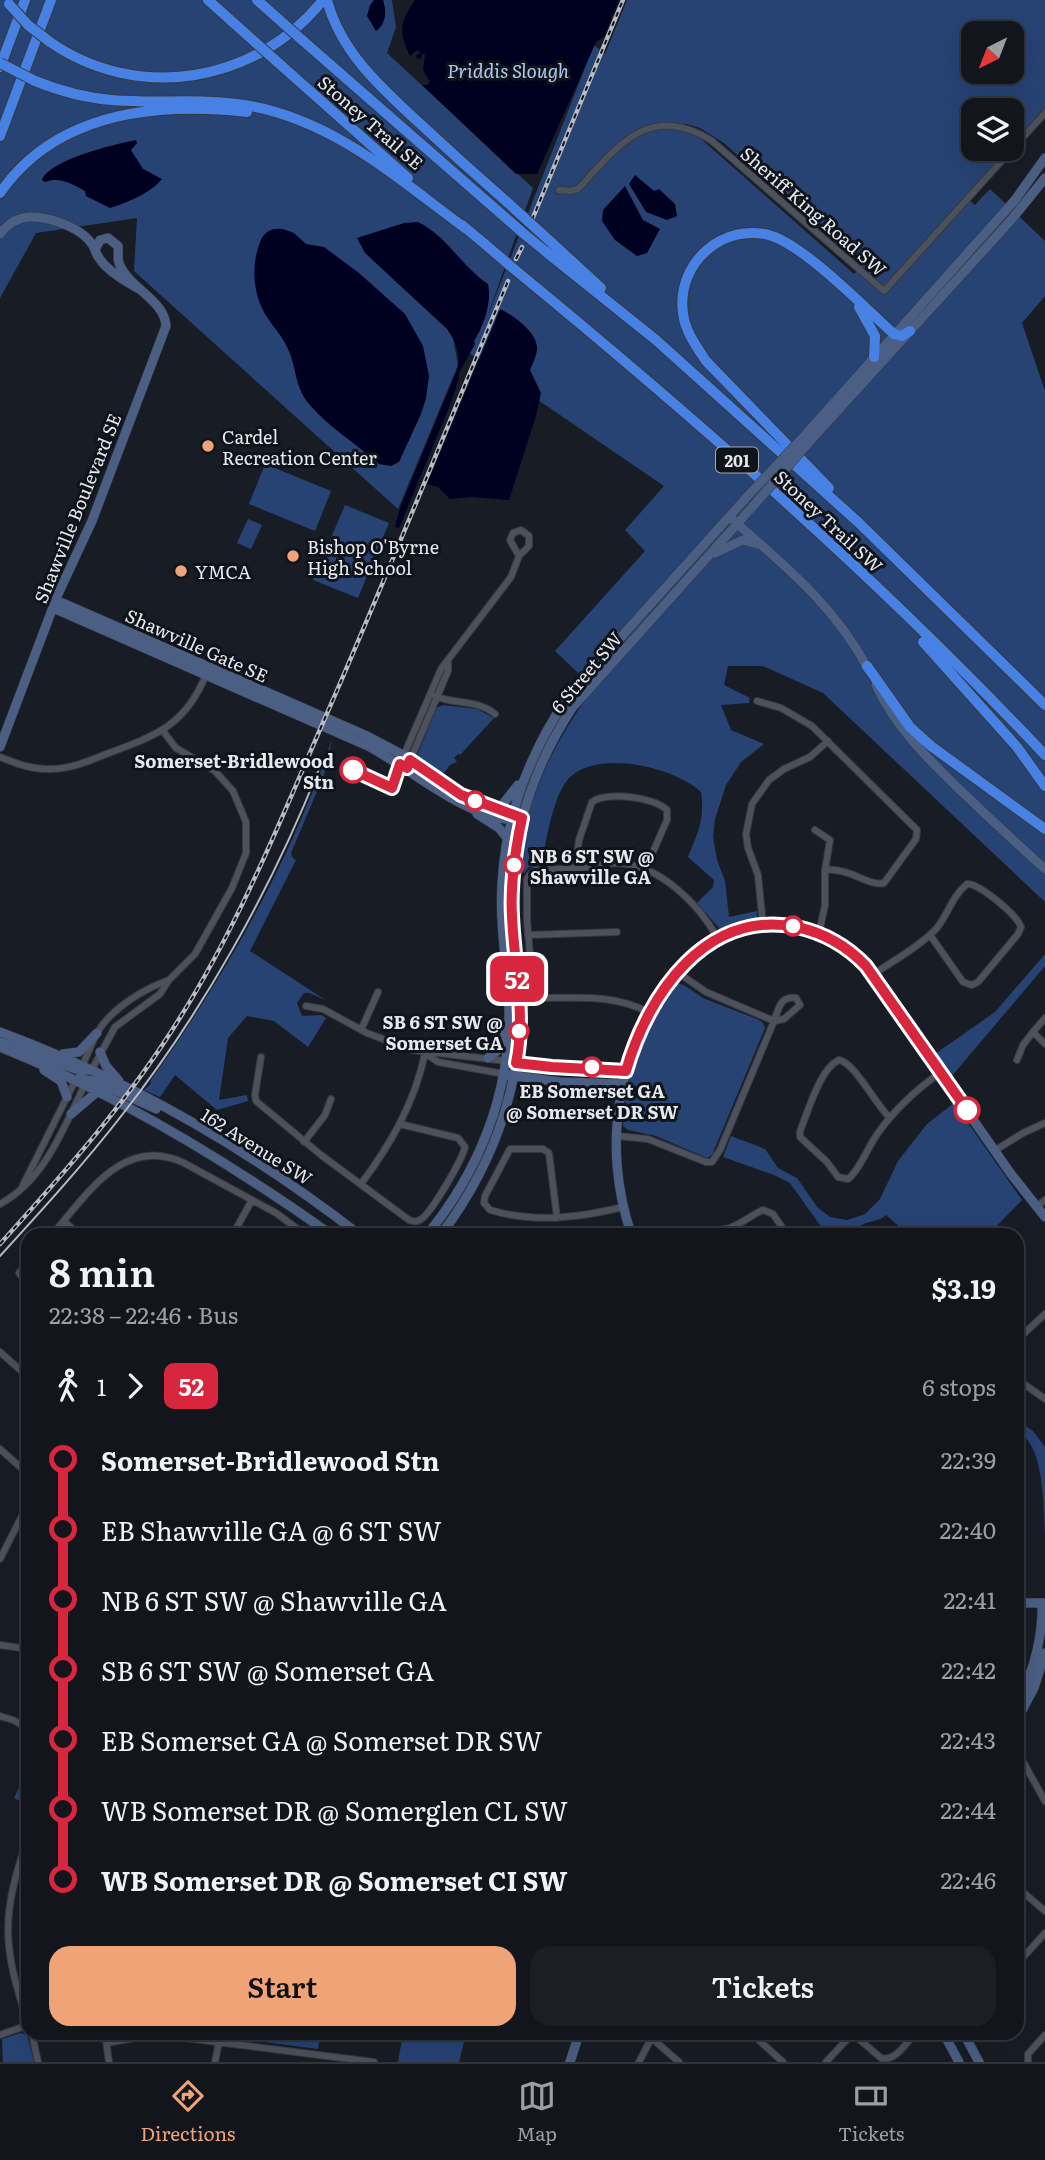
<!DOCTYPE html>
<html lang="en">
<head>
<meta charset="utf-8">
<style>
  :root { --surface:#12161c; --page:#1b1f25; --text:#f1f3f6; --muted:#9c9fa3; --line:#31353b; --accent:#efa377 }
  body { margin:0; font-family:Literata,serif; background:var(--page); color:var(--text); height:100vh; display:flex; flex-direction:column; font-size:26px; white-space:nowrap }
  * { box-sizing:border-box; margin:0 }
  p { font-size:23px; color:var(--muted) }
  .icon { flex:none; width:38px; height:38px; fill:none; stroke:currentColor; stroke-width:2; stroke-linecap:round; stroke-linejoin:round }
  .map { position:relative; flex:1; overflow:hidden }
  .details { position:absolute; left:21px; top:1228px; width:1003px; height:812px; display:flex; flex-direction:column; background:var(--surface); border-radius:21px; box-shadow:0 7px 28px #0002,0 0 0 2px var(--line) }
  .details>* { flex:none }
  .badge { padding:0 14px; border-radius:10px; font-size:24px; line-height:46px }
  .needle { width:46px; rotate:222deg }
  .controls { position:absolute; left:961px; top:21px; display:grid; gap:14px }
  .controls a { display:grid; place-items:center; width:63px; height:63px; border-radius:14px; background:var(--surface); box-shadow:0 7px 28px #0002,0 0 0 2px var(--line); font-size:35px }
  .map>.badge { position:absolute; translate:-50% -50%; box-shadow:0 0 0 4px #fff }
  .legs { display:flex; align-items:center; gap:10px; height:77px; padding:0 28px; font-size:23px }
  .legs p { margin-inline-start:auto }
  .head { display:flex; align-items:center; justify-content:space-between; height:119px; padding:0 28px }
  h1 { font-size:38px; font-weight:600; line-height:52px }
  .action { display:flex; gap:14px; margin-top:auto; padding:14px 28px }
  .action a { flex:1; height:80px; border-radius:21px; background:var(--accent); color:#111; font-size:28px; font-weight:600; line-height:80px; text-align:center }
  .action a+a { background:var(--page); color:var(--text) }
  ul { padding:0 28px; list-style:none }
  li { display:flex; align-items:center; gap:24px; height:70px; font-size:26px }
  li i { display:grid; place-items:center; width:10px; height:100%; margin:0 9px; background:currentColor }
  li i::after { content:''; width:18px; height:18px; margin:-9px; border:5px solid; border-radius:50%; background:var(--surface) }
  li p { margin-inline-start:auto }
  li:first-child i { background:linear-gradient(#0000 50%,currentColor 0) }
  li:last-child i { background:linear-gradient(currentColor 50%,#0000 0) }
  .tabs { display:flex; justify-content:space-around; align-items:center; height:98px; border-top:2px solid var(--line); background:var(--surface); font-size:19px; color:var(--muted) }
  .tabs a { display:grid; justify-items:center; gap:4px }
  .tabs .current { color:var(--accent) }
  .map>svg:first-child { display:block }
  .green { fill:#274374; fill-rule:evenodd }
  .water { fill:#000020 }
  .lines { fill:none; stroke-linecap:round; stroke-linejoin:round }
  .street-casing { stroke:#363940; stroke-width:8 }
  .secondary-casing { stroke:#363940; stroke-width:10 }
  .highway-casing { stroke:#363940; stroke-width:12 }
  .street { stroke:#4c515b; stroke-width:6 }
  .secondary { stroke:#4b5f84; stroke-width:9 }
  .highway { stroke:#4881e4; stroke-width:10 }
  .tram { stroke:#b8bbc2; stroke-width:2 }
  .rail-casing { stroke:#b8bbc2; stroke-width:4.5 }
  .rail { stroke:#0f141b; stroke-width:2; stroke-dasharray:5; stroke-linecap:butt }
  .secondary-bridge-casing { stroke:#363940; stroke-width:10; stroke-linecap:butt }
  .highway-bridge-casing { stroke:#363940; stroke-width:12; stroke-linecap:butt }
  .secondary-bridge { stroke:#4b5f84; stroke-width:9 }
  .highway-bridge { stroke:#4881e4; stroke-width:10 }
  .line-1-casing { stroke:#fff; stroke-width:16 }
  .line-1 { stroke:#d7263d; stroke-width:10 }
  .poi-dot { fill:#efa377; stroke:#0f141b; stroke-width:2.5 }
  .stop-1-dot { fill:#fff; stroke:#d7263d; stroke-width:3.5 }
  .labels { text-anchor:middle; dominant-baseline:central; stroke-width:6; stroke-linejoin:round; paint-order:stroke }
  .shield { fill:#0f141b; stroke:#a6a9af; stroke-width:2 }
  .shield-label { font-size:16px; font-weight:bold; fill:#e6e9ef }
  .street-label { font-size:18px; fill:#e6e9ef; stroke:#0f141b }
  .poi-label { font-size:18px; fill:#e6e9ef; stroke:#0f141b; text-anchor:start }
  .stop-label { font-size:18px; font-weight:bold; fill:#e6e9ef; stroke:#0f141b; text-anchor:end }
  .water-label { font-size:19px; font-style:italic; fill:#b2caf2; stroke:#0f141b }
</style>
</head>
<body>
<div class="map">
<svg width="1045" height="2062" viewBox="0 0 1045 2062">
  <rect width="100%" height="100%" fill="#181d25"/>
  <path class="green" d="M0,0H392L396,27L387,53L533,188L486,320L594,45L605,54L627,0H1045V112L968,199L975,205L990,189L1045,241V296L1022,323L1045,391V902L823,693L763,666H728L724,685L750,698L749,703L721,705L731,730L764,744L741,762L726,785L715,819L713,837L717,860L725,881L729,917L757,911V917L754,921L720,929L697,903L713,887L714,880L688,857C698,832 705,819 701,792C674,767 598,749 569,778C553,795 546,842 541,866L529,867L524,873L517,872C525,801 552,744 594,688L555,651L645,551L625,530L664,486L472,355L453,338L458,365L398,509L134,271L137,218L36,233L0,298ZM973,33H1012V72H973ZM973,110H1012V149H973ZM683,123L700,128L724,143L862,267L854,274Z
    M265,464L331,491L315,531L249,504Z
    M345,505L389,523L358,598L313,580Z
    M248,519L262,525L251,549L237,543Z
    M443,705L477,709L494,718L460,755L458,754L454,758L457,762L450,765L443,774L417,756L436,708Z
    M332,739L326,770L291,853L293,858L296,860L250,951L327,1001L310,993H304L297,1003L302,1016L321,1015L326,1018L308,1047L274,1021L247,1016L228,1038L219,1100L247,1095L248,1101L217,1110L175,1075L160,1097L144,1090L150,1085L151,1080C225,976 291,861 332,739Z
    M1045,954V966L951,1077L935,1054L995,1012Z
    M675,983L684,985L703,998L757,1019L763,1023L765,1028L712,1155L707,1158L656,1136L628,1130L623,1126C625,1074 645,1025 675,983Z
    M954,1103L1022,1200L988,1235H909L886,1215C877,1224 864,1218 849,1235H827L790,1183L774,1175L723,1157L731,1136L765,1149L778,1168L797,1178L818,1208L830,1217L847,1220L865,1214L880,1199L898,1161L927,1124Z
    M1017,1420L1033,1431L1045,1447V1537C1043,1505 1045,1445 1017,1431Z
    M28,1768V1805L14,1798Z
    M20,2033L27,2035L34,2062H3L2,2039Z
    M259,2034H320L318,2049L257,2041Z
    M403,2034H466L459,2062H398Z"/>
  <path class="water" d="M374,0H383C387,12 386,24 376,31L367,16L370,5Z
    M415,0H619L604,37L596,42L537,174H516L422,85H427L430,82L423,70L425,55L422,53V58L417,59L416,55L421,53L417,50L410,56C398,30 400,22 415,0Z
    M136,140L137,143L131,150L143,169L162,179C151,193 126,203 110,208L86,196L85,191C73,184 59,176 45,182L42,180C49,160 115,144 136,140Z
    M635,175L654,191L659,189L675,204L677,216L667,220L646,212L629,184Z
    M625,186L643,220L660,229L647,253L637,256L615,240L602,221L603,210Z
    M418,222C448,237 461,266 488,284C492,302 484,325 474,341L475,344L459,373V379L448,410L399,528L395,527L400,508L457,370C461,354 456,342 447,329L365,253L357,238L404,223Z
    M283,229L294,233L306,244L324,247L359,273L405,314L423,346L429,376L426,398L421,414L399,462L391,466L379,464C357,444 328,427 309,404C294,386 297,368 288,349C283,337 274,328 267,317C253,296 251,268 259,245C263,232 270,228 283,229Z
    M500,309C513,315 537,332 537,348C537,355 533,363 530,370L541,393L536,416L509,500L472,497L450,499L438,487L427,484Z"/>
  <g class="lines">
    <defs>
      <path id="street" d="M559,190L571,191L578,189C617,147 649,101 712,141L884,291L1045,113
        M435,696C455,705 477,699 495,714
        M757,701L781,708L812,726L917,830L916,839L884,883C868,887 850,867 825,870
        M0,757C15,763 30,769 47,769C69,770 89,761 109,753C158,735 187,724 207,672
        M410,761L448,671V662
        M400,764L441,669L511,577L519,556L529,546V536L521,530L513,533L510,540L519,556
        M815,830L830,840L825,870V905L819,933
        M575,868L579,840L592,802C606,791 655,797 667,810V820L645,870
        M763,925L758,875L748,848L746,834L752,804L769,780L784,769L810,757L828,741
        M528,935L617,932
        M874,974C894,960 919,947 936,929C948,915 952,896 967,884C979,883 1017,915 1021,927L1018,934L978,982L972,985L963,982L930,935
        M306,1006L323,1009L367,1033L412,1050L506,1061
        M650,1013C616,994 579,998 542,998L533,990L527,920V879L530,874L535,870C553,869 572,869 590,867C599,866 608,863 617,863C659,864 699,904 718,939
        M1045,1018L1033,1032L1045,1044
        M361,1030L378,992
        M425,1053L438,1062L504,1074
        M261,1057L255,1095L256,1101L321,1155L409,1220C413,1221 415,1223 420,1220C431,1214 462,1160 465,1147L458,1138L400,1124
        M1017,1060L1023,1045L1033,1032
        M81,1069C86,1058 91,1045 97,1033C111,1009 143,989 169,980
        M91,1071L115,1027L160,994L169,980L195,954L232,888L246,853V822L233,791L215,771L176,748L163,731
        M890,1118C876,1105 854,1062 839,1060C820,1068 808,1112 800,1131V1137L827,1162L838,1177L848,1179C859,1171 869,1145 878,1133C895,1109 917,1089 941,1072
        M617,1136L648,1139L706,1162H712L720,1150L774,1021C779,1008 780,996 796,998L800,1005L784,1019L774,1021L706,992L677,972
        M304,1142L325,1115L331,1099
        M994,1151L1023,1133L1045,1123
        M361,1184C391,1144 415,1102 425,1053
        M23,1185L76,1079
        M0,1204C45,1180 64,1127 85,1084
        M1036,1207L1045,1200
        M557,1218L549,1153L543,1149H510L485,1196L484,1203L490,1210C534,1223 579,1218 623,1207
        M64,1221L80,1236
        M51,1236C86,1196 123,1134 184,1163L276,1213L307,1236
        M149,1236L153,1232
        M232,1236L252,1200
        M673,1236C692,1229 710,1233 729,1228C742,1224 751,1215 763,1210L773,1214L788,1236
        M28,1262L19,1273L28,1283
        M1017,1340L1045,1314
        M0,1352L28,1377
        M1017,1379L1045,1399
        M0,1449L28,1474
        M0,1559L28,1504
        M0,1645L28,1649
        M0,1716L13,1720L28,1728
        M1017,1751L1045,1801
        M28,1839C0,1913 3,1949 28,2023
        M1017,1887L1045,1911
        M1017,1964L1045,1933
        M32,2034L38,2062
        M105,2034L109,2062
        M647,2034L679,2062
        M752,2034L783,2062
        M853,2034L881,2058C895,2062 905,2044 915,2034
        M0,2035L28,2025
        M107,2043L145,2036H169L374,2062
        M215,2062L219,2042
        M639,2062L652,2037
        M826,2062L852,2034
        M1028,2062V2054L1045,2035"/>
      <path id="secondary" d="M0,234C7,225 16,218 28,217C50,216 87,229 95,250
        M805,435L1015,200L1045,158
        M811,440L1012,219L1045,178
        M733,520C786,567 835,606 868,669
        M715,553L743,540L757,544
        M56,600L365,735L403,755L461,795L516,815
        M53,608L370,747C412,770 466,818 514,820
        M876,685C895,726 925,756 957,787C986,815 1015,842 1045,869
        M0,747L58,594L92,521L166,326C165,300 128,288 119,263C117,258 119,252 118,246L108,238L100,240L95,250C101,268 124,280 139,289
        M496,809L503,804L518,785
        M477,814L499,828L507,838
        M0,1032C129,1080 252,1151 361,1236
        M0,1042L81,1071L88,1070
        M0,1047C119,1095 229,1162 333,1236
        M100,1052L106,1066L119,1081
        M63,1054L79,1052L97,1033
        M488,1058L498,1050L506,1032
        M513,1062L546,1067L627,1071
        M44,1070L61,1081L67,1097
        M509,1075L560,1082L623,1084
        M78,1079L95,1081L156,1109
        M71,1114L98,1091
        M426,1236C479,1172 510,1094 509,1011C508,968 499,926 502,883C506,814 530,752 569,695L746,498
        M440,1236C481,1182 507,1125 517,1057C524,1010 514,962 512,914C509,840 532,770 572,708L754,505
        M632,1236C616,1191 612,1141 621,1094C634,1019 683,932 766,925C804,922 840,939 866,966L1011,1174L1045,1217
        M1017,1603H1045
        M1017,1705C1033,1673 1043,1639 1042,1603
        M1017,1720L1034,1688L1045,1653
        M944,2034L959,2062
        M964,2034L979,2062
        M570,2062L579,2034"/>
      <path id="highway" d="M208,0L256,43
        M257,0L284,24
        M327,0C340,50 378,85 415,119C445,147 476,175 507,202
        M301,39L523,233
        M50,42C138,103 257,83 323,0
        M274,59L408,178
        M0,67L25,0
        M35,81C60,91 85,98 112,100C156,104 201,98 245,105C332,119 397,178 465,228
        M0,136L51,0
        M0,193C56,112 157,102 247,112
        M462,225L486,245
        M552,243L601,288
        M545,251L656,340L858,522L1045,705
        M514,269C699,421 881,581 1045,755
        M859,307L875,336L874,357
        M829,488L706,361C696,346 685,331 683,313C676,263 724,221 772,236C807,248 865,308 894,334L902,336L910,331
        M923,642L1017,747L1045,786
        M867,666L910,727L931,746L1045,829"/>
    </defs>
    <use href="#street" class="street-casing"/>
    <use href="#secondary" class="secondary-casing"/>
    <use href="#highway" class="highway-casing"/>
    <use href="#street" class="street"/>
    <use href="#secondary" class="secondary"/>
    <use href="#highway" class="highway"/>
    <path class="tram" d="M0,1256C42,1210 84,1164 122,1115C202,1013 271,890 319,769"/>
    <defs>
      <path id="rail" d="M532,220L623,0
        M516,259L522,247
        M0,1244C65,1172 130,1099 181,1016C240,922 281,819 325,718C388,574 447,427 508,281"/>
    </defs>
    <use href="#rail" class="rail-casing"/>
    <use href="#rail" class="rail"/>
    <defs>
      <path id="secondary-bridge" d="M746,498L805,435
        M754,505L811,440"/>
      <path id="highway-bridge" d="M9,4L28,25L50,42
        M284,24L301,39
        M256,43L274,59
        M0,63L35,81
        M507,202L552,243
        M523,233L545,251
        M486,245L514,269"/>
    </defs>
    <use href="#secondary-bridge" class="secondary-bridge-casing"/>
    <use href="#highway-bridge" class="highway-bridge-casing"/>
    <use href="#secondary-bridge" class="secondary-bridge"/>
    <use href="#highway-bridge" class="highway-bridge"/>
  </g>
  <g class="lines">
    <defs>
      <path id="line-1" d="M353,770L392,788L400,764L407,768L410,760L461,795L522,818C515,851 510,883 512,916C514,964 526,1015 516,1063L552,1067L626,1071C648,994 706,909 797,927C824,933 847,946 866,966L967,1110"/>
    </defs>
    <use href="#line-1" class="line-1-casing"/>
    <use href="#line-1" class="line-1"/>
  </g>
  <g class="poi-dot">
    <circle cx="208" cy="446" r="7"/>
    <circle cx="293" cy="556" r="7"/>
    <circle cx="181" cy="571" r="7"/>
  </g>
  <g class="stop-1-dot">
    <circle cx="353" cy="770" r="12"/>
    <circle cx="475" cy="801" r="9"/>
    <circle cx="514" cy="865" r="9"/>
    <circle cx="793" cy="926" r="9"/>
    <circle cx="519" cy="1031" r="9"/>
    <circle cx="592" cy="1067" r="9"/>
    <circle cx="967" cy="1110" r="12"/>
  </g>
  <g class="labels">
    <rect class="shield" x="716" y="447.5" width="42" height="25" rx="5"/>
    <g class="shield-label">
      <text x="737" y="460">201</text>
    </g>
    <g class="street-label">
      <text transform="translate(371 122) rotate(41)">Stoney Trail SE</text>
      <text transform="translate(814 211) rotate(41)">Sheriff King Road SW</text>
      <text transform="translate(77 508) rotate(-68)">Shawville Boulevard SE</text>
      <text transform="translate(829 521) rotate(43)">Stoney Trail SW</text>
      <text transform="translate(197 645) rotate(24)">Shawville Gate SE</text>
      <text transform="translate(586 672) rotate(-50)">6 Street SW</text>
      <text transform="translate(257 1146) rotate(32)">162 Avenue SW</text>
    </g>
    <g class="poi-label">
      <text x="222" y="436">Cardel<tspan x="222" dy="21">Recreation Center</tspan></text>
      <text x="307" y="546">Bishop O'Byrne<tspan x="307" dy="21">High School</tspan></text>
      <text x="195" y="571">YMCA</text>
    </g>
    <g class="stop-label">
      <text x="334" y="760">Somerset-Bridlewood<tspan x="334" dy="21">Stn</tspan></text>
      <text x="530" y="855" text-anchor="start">NB 6 ST SW @<tspan x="530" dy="21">Shawville GA</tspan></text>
      <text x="503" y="1021">SB 6 ST SW @<tspan x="503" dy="21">Somerset GA</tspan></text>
      <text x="592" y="1090" text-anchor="middle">EB Somerset GA<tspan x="592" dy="21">@ Somerset DR SW</tspan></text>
    </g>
    <g class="water-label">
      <text x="508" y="70">Priddis Slough</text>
    </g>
  </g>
</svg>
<div class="controls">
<a><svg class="needle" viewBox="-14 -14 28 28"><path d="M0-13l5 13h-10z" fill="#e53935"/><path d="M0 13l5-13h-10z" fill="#9c9fa3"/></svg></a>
<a><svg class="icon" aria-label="layers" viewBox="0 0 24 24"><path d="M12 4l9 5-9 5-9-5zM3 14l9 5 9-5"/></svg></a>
</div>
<b class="badge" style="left:517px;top:979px;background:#d7263d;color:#fff">52</b>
<section class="details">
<div class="head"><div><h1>8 min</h1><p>22:38 – 22:46 · Bus</p></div><b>$3.19</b></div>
<div class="legs"><svg class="icon" aria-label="walk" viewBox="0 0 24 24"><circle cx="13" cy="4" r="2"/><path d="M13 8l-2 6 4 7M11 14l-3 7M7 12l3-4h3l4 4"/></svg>1<svg class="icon" aria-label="forward" viewBox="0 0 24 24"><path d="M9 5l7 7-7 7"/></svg><b class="badge" style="background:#d7263d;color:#fff">52</b><p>6 stops</p></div>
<ul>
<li><i style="color:#d7263d"></i><b>Somerset-Bridlewood Stn</b><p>22:39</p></li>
<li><i style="color:#d7263d"></i><span>EB Shawville GA @ 6 ST SW</span><p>22:40</p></li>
<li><i style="color:#d7263d"></i><span>NB 6 ST SW @ Shawville GA</span><p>22:41</p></li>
<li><i style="color:#d7263d"></i><span>SB 6 ST SW @ Somerset GA</span><p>22:42</p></li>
<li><i style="color:#d7263d"></i><span>EB Somerset GA @ Somerset DR SW</span><p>22:43</p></li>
<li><i style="color:#d7263d"></i><span>WB Somerset DR @ Somerglen CL SW</span><p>22:44</p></li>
<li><i style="color:#d7263d"></i><b>WB Somerset DR @ Somerset CI SW</b><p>22:46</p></li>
</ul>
<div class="action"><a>Start</a><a>Tickets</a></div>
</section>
</div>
<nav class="tabs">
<a class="current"><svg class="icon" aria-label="directions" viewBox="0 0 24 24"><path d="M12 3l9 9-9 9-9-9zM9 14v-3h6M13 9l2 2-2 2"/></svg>Directions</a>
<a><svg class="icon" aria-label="map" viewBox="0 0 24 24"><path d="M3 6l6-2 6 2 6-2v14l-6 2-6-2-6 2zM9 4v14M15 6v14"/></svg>Map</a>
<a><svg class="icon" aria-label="tickets" viewBox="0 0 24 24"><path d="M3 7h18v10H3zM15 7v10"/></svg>Tickets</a>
</nav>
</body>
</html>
